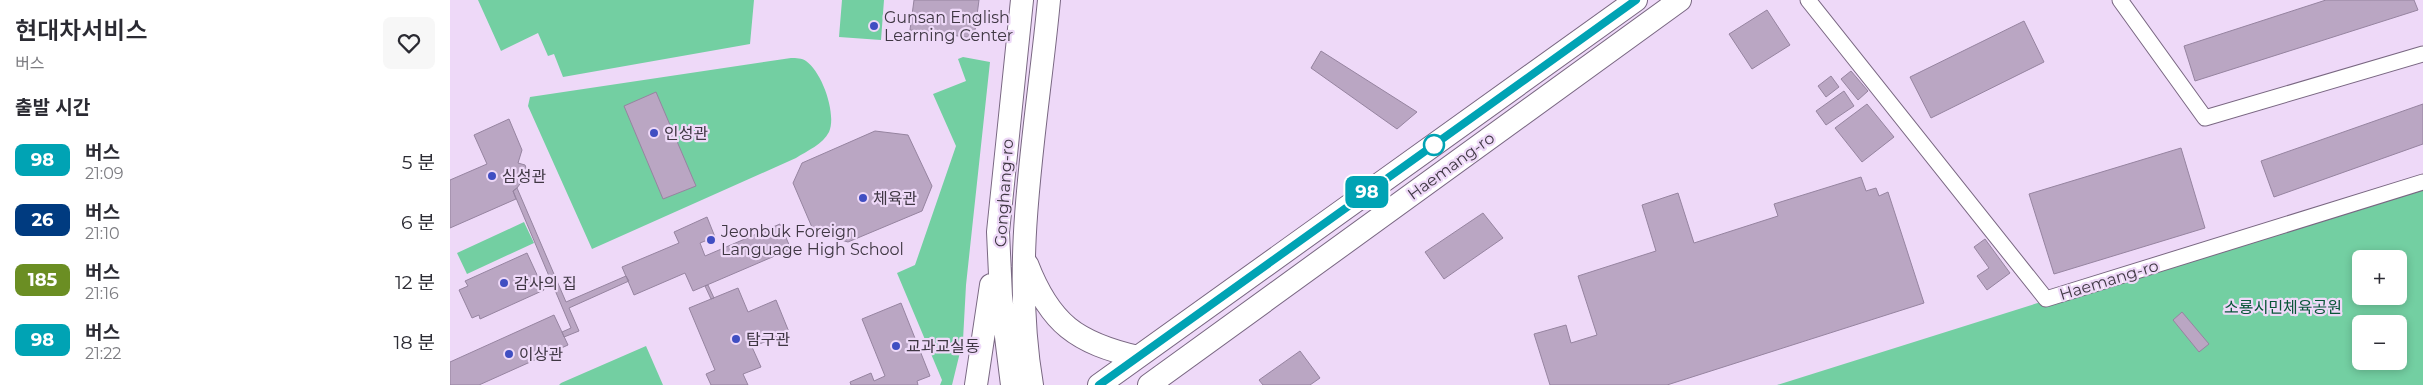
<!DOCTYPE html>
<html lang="ko">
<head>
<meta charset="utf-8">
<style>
  :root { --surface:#fff; --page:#f7f7f7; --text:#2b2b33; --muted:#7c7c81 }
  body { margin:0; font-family:Montserrat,"Noto Sans KR",sans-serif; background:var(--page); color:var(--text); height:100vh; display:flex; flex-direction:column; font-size:19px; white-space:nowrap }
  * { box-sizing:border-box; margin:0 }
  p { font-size:16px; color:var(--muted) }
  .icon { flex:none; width:28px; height:28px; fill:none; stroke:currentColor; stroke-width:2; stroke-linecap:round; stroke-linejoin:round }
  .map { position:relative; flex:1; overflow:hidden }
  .side { display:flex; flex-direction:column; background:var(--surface); width:450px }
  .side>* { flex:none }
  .badge { padding:0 10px; border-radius:8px; font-size:18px; line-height:32px }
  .buttons { position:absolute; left:1902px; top:250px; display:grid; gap:10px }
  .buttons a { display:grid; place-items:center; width:55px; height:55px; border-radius:8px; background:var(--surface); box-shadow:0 2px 8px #0003; font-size:25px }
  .map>.badge { position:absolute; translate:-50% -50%; box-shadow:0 0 0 2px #fff }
  h2 { padding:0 15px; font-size:19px; line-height:45px }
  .round { display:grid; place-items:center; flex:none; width:52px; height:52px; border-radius:8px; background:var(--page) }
  .headline { display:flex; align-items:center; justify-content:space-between; height:85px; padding:0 15px }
  h1 { font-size:24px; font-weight:600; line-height:38px }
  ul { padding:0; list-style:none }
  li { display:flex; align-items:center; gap:15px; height:60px; padding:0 15px }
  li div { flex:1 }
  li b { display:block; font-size:19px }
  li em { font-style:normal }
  li .badge { min-width:55px; font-weight:700; text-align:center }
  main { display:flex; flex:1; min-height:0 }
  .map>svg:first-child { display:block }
  .green { fill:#73cfa2; fill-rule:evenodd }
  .building { fill:#baa6c3; stroke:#9684a0 }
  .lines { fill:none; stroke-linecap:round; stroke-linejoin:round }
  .minor-casing { stroke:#796782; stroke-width:17 }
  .primary-casing { stroke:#796782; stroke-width:24 }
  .minor { stroke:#fff; stroke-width:15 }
  .primary { stroke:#fff; stroke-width:22 }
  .line-casing { stroke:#fff; stroke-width:11 }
  .line { stroke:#00a3b4; stroke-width:8 }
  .poi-dot { fill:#404ec2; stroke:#eed9f8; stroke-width:2 }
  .stop-dot { fill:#fff; stroke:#00a3b4; stroke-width:2.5 }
  .labels { text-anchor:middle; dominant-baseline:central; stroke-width:4.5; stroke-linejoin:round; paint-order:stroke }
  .poi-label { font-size:16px; fill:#3f3743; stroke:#eed9f8; text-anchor:start }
  .street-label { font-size:16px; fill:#3f3743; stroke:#eed9f8 }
  .park-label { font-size:16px; fill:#095538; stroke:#eed9f8 }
</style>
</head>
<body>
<main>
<section class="side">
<div class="headline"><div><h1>현대차서비스</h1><p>버스</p></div><a class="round"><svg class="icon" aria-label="heart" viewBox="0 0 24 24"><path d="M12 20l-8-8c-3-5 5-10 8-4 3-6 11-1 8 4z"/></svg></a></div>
<h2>출발 시간</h2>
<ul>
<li><span class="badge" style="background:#00a3b4;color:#fff">98</span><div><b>버스</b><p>21:09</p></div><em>5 분</em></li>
<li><span class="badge" style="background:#003b80;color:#fff">26</span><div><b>버스</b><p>21:10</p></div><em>6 분</em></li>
<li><span class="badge" style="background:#6b8e23;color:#fff">185</span><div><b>버스</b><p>21:16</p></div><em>12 분</em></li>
<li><span class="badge" style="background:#00a3b4;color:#fff">98</span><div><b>버스</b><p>21:22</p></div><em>18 분</em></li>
</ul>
</section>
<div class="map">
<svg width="1973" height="385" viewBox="0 0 1973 385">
  <rect width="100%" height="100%" fill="#eed9f8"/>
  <path class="green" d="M28,0H304L300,44L113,77L104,54L98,56L88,33L51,51Z
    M392,0H434L431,40L389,37Z
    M513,57L540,62L516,285L513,340L502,385H490L492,380L447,273L465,265L506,146L483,94L516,81L508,59Z
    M341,58C346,58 352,58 356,61C372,72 387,114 379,132C373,144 357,151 346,158L142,249L78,106L80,97Z
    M1973,182V385H1327ZM1911,259H1949V296H1911ZM1911,324H1949V361H1911Z
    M74,222L84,243L17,274L7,253Z
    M196,346L213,385H109L111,383Z"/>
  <path class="building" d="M464,0H529L524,38L460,30Z
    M1876,0H1964L1968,10L1745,81L1734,46Z
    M1317,10L1340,45L1302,69L1279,34Z
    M1574,21L1594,62L1481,118L1460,77Z
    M871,51L967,112L947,129L861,68Z
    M1401,71L1418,91L1408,100L1391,79Z
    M1381,76L1389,87L1376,97L1368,86Z
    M1394,91L1404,106L1376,125L1366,111Z
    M206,92L246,186L213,199L174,106Z
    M1417,104L1444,137L1412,162L1385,128Z
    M1973,104V144L1824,197L1811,161Z
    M59,119L72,150L68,163L75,165L78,173L67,188L63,191L66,199L0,228V180L37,164L24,135Z
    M425,131L458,135L482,186L472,211L398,242L364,232L343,183L352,163Z
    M1731,148L1755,228L1604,274L1579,194Z
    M1411,177L1416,191L1426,188L1429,196L1438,192L1474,303L1217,385H1100L1084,334L1116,325L1121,343L1147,335L1128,276L1206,251L1192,205L1228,193L1244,243L1328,216L1324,204Z
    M67,188L116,302L176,276L179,281L119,308L129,331L114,337L112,332L121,328L63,191Z
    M1033,213L1053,238L994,279L975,252Z
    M257,217L265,237L250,243L255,256L330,224L341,249L243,291L235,273L184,295L172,267L229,243L224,232Z
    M1535,239L1560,273L1537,290L1527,276L1539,268L1524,247Z
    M77,253L94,290L30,319L29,315L22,318L9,290L18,286L15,281Z
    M258,285L264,298L261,299L255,286Z
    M288,288L298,312L326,300L339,332L302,347L311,367L293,374L298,385H261L256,374L265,370L239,308Z
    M451,303L480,376L467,381L468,385H401L400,382L421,373L424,381L435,376L412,319Z
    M1732,312L1759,344L1749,352L1723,320Z
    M104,315L118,345L29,385H0V362Z
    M850,351L870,378L860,385H813L809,380Z"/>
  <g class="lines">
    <defs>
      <path id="minor" d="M1358,0L1596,299L1973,182
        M1670,0L1755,118L1973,54"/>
      <path id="primary" d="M577,264C600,324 627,343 688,357
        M526,385L541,285
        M562,385L551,296L548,232L572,0
        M582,385C560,257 587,128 599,0
        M649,385L1186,0
        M699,385L1230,0"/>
    </defs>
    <use href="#minor" class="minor-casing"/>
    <use href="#primary" class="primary-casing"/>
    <use href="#minor" class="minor"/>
    <use href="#primary" class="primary"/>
  </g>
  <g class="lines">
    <defs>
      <path id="line" d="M649,385L1186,0"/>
    </defs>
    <use href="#line" class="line-casing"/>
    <use href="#line" class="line"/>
  </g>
  <g class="poi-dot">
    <circle cx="424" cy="26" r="5"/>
    <circle cx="204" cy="133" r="5"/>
    <circle cx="42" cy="176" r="5"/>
    <circle cx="413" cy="198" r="5"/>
    <circle cx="261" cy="240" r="5"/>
    <circle cx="54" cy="283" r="5"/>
    <circle cx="286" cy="339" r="5"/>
    <circle cx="446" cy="346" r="5"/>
    <circle cx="59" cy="354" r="5"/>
  </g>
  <circle class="stop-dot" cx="984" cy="145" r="10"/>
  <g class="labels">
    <g class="poi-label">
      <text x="434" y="17">Gunsan English<tspan x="434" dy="18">Learning Center</tspan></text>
      <text x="214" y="133">인성관</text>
      <text x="52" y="176">심성관</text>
      <text x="423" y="198">체육관</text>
      <text x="271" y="231">Jeonbuk Foreign<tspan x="271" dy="18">Language High School</tspan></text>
      <text x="64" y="283">감사의 집</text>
      <text x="296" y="339">탐구관</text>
      <text x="456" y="346">교과교실동</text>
      <text x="69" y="354">이상관</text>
    </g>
    <g class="street-label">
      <text transform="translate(1001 166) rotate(-36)">Haemang-ro</text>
      <text transform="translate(554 193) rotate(-86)">Gonghang-ro</text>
      <text transform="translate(1659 280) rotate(-17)">Haemang-ro</text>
    </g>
    <g class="park-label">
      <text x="1833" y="307">소룡시민체육공원</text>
    </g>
  </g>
</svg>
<div class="buttons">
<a>+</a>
<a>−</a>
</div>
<b class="badge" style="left:917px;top:192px;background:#00a3b4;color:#fff">98</b>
</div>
</main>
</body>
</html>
